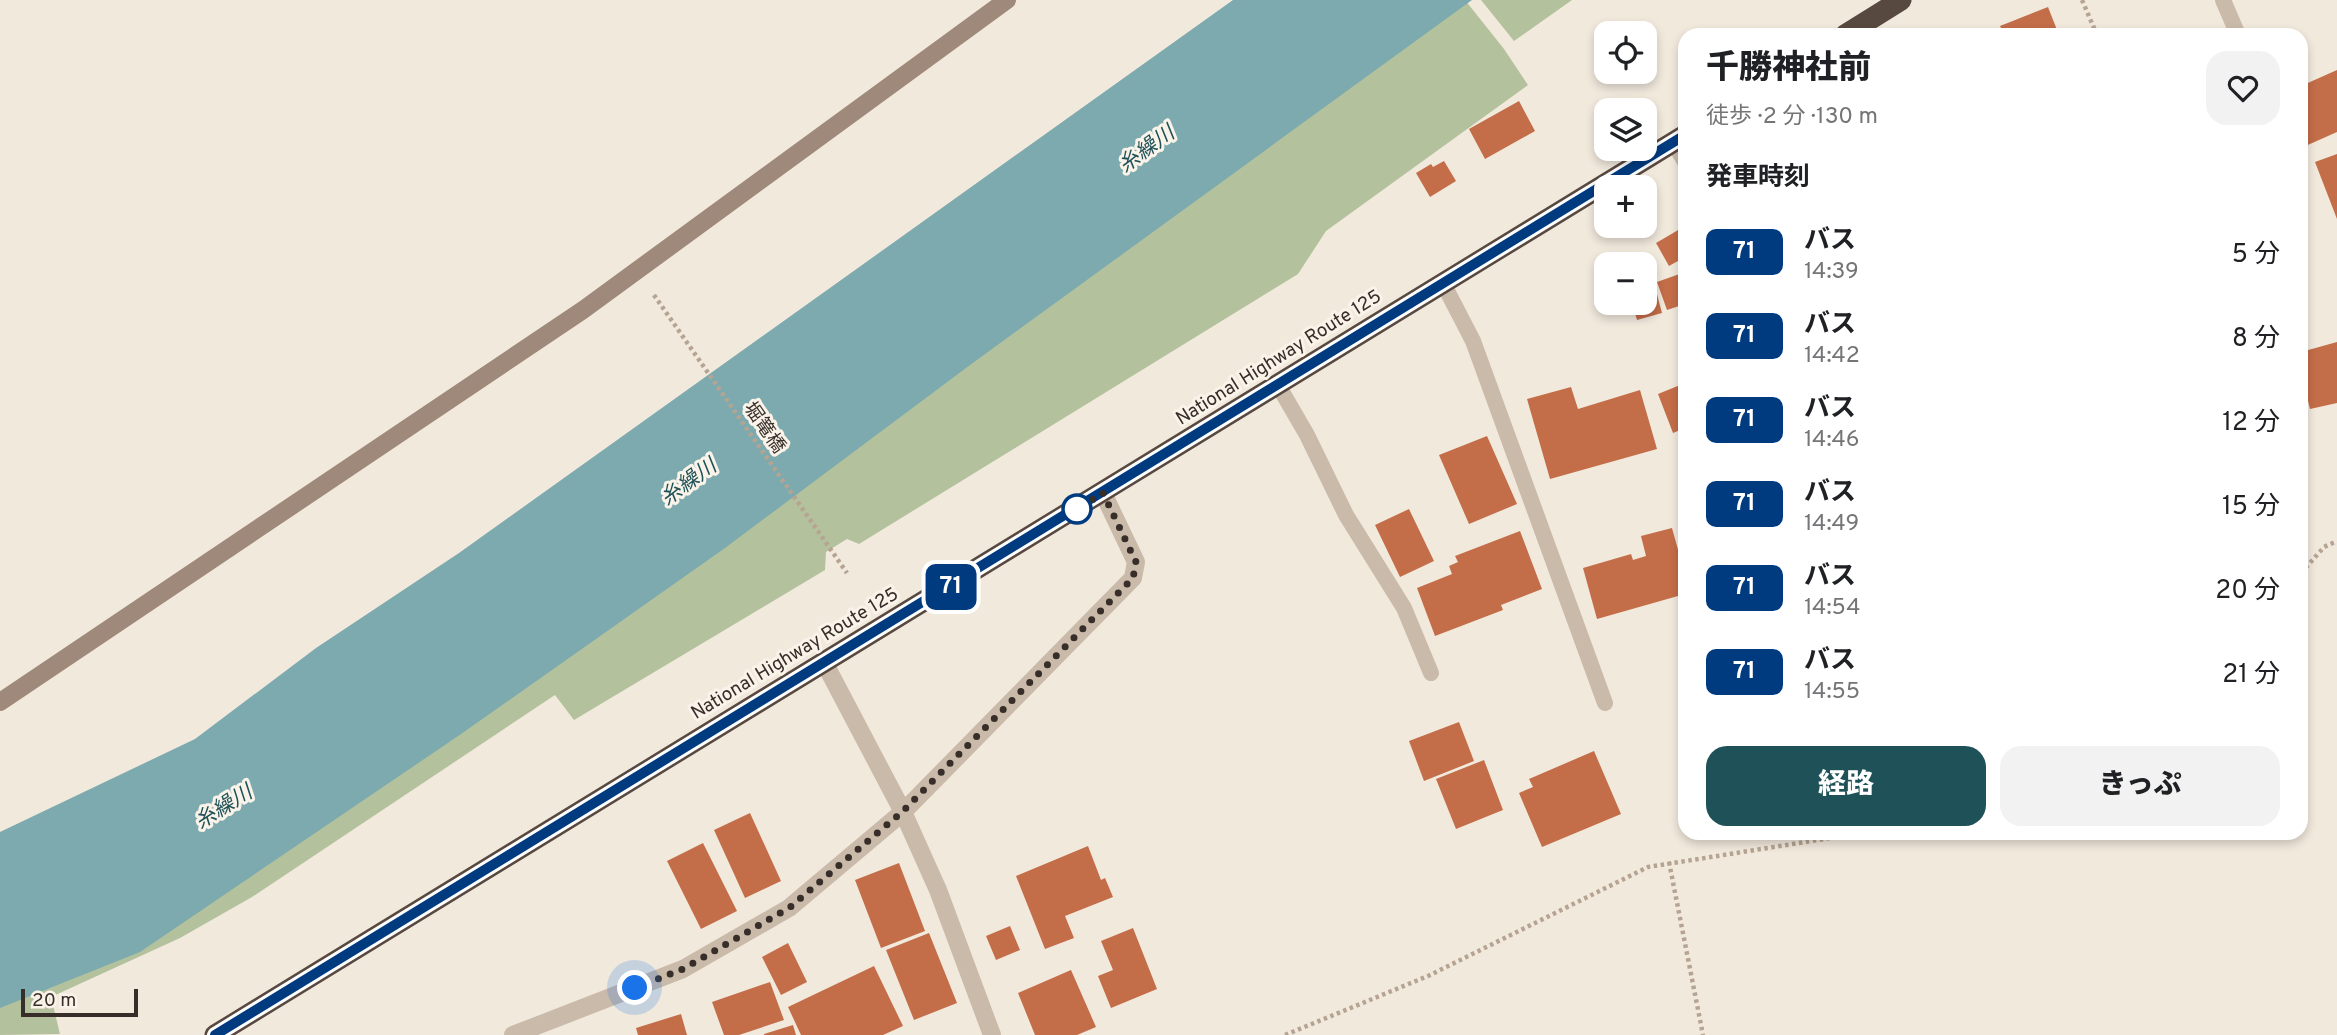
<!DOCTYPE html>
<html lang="ja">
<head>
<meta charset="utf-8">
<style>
  :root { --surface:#fff; --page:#f2f2f2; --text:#202124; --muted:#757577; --accent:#1f5158 }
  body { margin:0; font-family:Overpass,"Noto Sans JP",sans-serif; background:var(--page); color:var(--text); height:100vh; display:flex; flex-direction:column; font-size:26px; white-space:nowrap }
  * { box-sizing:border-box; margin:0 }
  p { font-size:23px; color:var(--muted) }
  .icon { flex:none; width:38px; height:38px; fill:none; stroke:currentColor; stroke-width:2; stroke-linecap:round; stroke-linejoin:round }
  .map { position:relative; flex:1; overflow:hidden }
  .panel { position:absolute; left:1678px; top:28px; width:630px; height:812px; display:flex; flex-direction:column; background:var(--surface); border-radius:21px; box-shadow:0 4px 10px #0003 }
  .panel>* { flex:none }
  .badge { padding:0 14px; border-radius:10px; font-size:24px; line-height:46px }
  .buttons { position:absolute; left:1594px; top:21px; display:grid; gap:14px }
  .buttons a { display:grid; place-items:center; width:63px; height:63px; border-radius:14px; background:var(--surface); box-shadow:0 4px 10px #0003; font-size:35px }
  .scale { position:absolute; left:21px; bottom:18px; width:117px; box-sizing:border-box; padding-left:7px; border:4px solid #372e29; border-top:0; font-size:19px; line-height:24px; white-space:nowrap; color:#372e29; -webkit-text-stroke:5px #f9f3e9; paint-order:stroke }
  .you { position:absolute; width:35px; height:35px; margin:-18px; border:5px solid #fff; border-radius:50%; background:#1a73e8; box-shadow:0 0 0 10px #1a73e833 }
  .map>.badge { position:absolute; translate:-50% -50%; box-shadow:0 0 0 4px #fff }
  h2 { padding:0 28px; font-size:26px; line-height:63px }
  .round { display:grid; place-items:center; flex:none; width:74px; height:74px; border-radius:21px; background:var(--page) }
  .summary { display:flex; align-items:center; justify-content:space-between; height:119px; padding:0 28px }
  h1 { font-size:33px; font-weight:800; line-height:52px }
  .primary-button { display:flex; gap:14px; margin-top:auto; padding:14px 28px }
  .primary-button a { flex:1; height:80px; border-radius:21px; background:var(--accent); color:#fff; font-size:28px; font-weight:800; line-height:80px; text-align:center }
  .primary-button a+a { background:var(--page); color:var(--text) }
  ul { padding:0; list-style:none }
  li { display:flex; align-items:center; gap:21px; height:84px; padding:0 28px }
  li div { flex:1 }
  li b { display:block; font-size:26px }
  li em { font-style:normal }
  li .badge { min-width:77px; font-weight:700; text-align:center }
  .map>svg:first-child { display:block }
  .green { fill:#b3c19d }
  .water { fill:#7caaaf }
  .building { fill:#c46d49 }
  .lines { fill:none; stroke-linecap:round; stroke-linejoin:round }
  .path { stroke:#b6a493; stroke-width:4.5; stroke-dasharray:3.5 3.5; stroke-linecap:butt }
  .lane { stroke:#cabaa9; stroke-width:16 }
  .street { stroke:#cabaa9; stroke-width:18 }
  .secondary { stroke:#9e897a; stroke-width:18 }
  .highway { stroke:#584940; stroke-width:21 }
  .line-casing { stroke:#fff; stroke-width:16 }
  .line { stroke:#003b80; stroke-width:10 }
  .walk { stroke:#372e29; stroke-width:7; stroke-dasharray:0 12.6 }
  .stop-dot { fill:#fff; stroke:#003b80; stroke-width:3.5 }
  .labels { text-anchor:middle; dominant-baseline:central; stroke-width:6; stroke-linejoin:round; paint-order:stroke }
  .street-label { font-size:19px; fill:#372e29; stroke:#f9f3e9 }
  .water-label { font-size:21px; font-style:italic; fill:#1f5158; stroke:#f9f3e9 }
</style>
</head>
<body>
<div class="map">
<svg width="2337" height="1035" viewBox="0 0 2337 1035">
  <rect width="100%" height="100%" fill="#f2e9dd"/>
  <path class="green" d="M1465,0L1504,49L1528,85L1326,231L1298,274L859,544L847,539L826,552L825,570L574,720L555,695L252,897L180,938L51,997L60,1034L0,1035V992Z
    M1481,0H1572L1514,41Z"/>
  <path class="water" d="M1233,0H1472L970,365L725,548L461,734L140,952L0,1008V832L195,739L316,648L459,553Z"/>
  <path class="building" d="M2048,7L2059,35H2004L2000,26Z
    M2337,70V132L2301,148V86Z
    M1519,101L1535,131L1485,159L1469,129Z
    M2337,154V219L2315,162Z
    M1444,161L1456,181L1430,197L1416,173L1431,164L1433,167Z
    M1685,226V257L1669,266L1656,243Z
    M1647,257L1662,313L1637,320L1632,303H1645V264L1624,263Z
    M1685,272V304L1667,310L1657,282Z
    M2337,342V403L2310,409L2301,373V352Z
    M1685,383V428L1673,433L1658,394Z
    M1571,387L1578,409L1640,390L1657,449L1550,479L1527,399Z
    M1487,436L1517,504L1469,524L1439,455Z
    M1409,509L1434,561L1400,577L1375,525Z
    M1672,528L1685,575V594L1597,619L1583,568L1631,554L1633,560L1646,556L1641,536Z
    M1520,531L1542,589L1501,605L1503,610L1435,636L1417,588L1452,574L1449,566L1458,562L1455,556Z
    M1459,722L1474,761L1424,781L1409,741Z
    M1594,751L1621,814L1542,847L1519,793L1533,787L1529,779Z
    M1484,760L1503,810L1456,829L1436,779Z
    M750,813L781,881L745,898L714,830Z
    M703,843L737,911L701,929L667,861Z
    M1088,846L1101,880L1105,878L1113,897L1065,916L1074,938L1045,949L1016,876Z
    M899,863L925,931L881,948L855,880Z
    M1010,926L1020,950L996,960L986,936Z
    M1133,928L1157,989L1111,1008L1098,976L1113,970L1101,941Z
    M929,933L957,1003L914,1020L886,950Z
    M788,943L807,982L781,995L762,957Z
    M874,966L903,1026L883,1035H801L788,1007Z
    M1071,970L1096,1027L1077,1035H1035L1018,993Z
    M770,982L784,1020L739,1035H724L712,1002Z
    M681,1014L687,1035H638L636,1028Z
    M793,1025L796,1035H764V1034Z"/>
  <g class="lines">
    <path class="path" d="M2082,0L2097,35
      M654,295L847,573
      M2301,573L2324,547L2337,541
      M1669,862L1703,1035
      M1285,1035L1428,976L1648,867L1862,833"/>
    <path class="lane" d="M2223,0L2238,35
      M1673,142L1685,162
      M1443,283L1473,341L1605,703
      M1278,385L1307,435L1346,515L1404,608L1431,673"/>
    <path class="street" d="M824,662L903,812L938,890L992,1035
      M513,1035L683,969L789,908L903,812L1133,578L1136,562L1103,493"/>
    <path class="secondary" d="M0,702L583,310L1007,0"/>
    <path class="highway" d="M1845,35L1901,0
      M215,1035L1685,135"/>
  </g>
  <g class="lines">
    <defs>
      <path id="line" d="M215,1035L1685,135"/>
    </defs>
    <use href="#line" class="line-casing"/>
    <use href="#line" class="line"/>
    <path class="walk" d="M635,988L683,969L789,908L902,812L1133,578L1136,562L1103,493L1077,509"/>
  </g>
  <circle class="stop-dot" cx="1077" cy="509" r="14"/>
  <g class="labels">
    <g class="street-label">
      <text transform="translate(1279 358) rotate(-32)">National Highway Route 125</text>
      <text transform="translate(764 428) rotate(55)">堀篭橋</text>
      <text transform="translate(795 654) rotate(-31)">National Highway Route 125</text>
    </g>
    <g class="water-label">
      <text transform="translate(1147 150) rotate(-36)">糸繰川</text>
      <text transform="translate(689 483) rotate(-36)">糸繰川</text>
      <text transform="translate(224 808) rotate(-32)">糸繰川</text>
    </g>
  </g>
</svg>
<div class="buttons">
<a><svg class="icon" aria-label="locate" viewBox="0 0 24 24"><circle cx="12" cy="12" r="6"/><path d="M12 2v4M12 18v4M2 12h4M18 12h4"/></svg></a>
<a><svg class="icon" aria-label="layers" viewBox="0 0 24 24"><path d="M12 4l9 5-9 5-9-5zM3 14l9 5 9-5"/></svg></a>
<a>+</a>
<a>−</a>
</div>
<div class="scale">20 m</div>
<div class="you" style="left:635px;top:988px"></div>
<b class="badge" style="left:951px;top:587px;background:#003b80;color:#fff">71</b>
<section class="panel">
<div class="summary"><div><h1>千勝神社前</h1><p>徒歩 · 2 分 · 130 m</p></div><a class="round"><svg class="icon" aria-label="heart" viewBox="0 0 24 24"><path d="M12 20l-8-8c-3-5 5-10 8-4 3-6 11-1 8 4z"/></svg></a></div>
<h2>発車時刻</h2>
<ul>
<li><span class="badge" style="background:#003b80;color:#fff">71</span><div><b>バス</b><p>14:39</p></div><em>5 分</em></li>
<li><span class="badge" style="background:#003b80;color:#fff">71</span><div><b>バス</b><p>14:42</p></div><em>8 分</em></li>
<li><span class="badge" style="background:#003b80;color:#fff">71</span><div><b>バス</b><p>14:46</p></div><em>12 分</em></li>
<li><span class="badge" style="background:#003b80;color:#fff">71</span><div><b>バス</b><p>14:49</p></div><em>15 分</em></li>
<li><span class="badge" style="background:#003b80;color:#fff">71</span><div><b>バス</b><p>14:54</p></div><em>20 分</em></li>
<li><span class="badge" style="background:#003b80;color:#fff">71</span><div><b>バス</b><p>14:55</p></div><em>21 分</em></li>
</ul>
<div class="primary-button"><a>経路</a><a>きっぷ</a></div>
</section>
</div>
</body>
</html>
